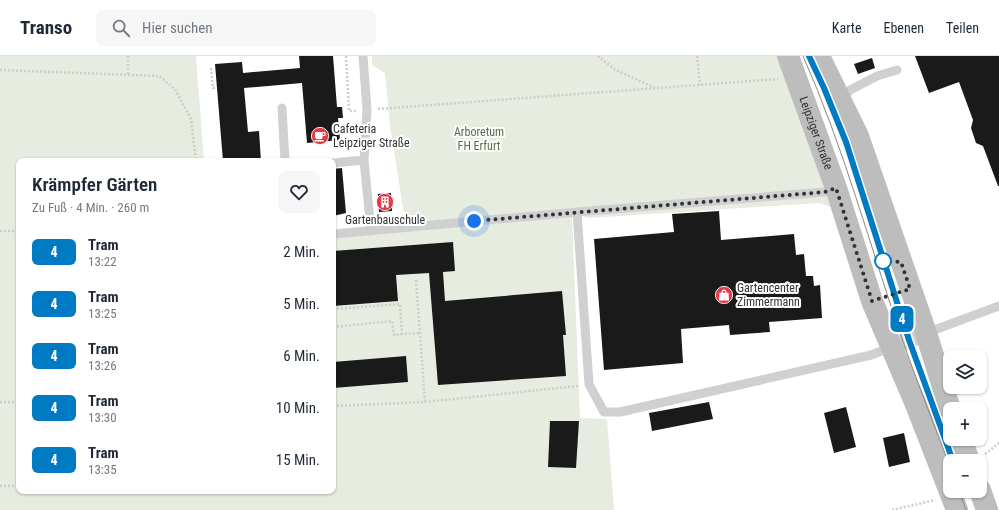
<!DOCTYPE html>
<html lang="de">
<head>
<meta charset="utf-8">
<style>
  :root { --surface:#fff; --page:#f6f6f7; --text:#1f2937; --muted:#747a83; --line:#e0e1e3 }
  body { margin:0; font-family:"Roboto Condensed",sans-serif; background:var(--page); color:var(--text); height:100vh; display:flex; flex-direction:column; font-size:15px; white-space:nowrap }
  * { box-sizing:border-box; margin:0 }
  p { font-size:13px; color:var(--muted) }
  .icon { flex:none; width:22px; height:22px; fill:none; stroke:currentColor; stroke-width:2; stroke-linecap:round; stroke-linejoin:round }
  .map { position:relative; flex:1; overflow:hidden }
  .side { position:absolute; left:16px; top:102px; width:320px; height:336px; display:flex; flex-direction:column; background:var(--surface); border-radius:8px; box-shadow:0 1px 3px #0004 }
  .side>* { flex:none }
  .badge { padding:0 8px; border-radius:6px; font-size:14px; line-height:26px }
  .controls { position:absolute; left:943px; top:294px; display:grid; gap:8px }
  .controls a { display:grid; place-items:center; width:44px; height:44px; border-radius:8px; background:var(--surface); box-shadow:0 1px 3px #0004; font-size:20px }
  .you { position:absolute; width:20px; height:20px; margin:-10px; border:3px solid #fff; border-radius:50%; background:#1a73e8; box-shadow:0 0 0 6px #1a73e833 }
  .map>.badge { position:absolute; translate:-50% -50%; box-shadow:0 0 0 2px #fff }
  .round { display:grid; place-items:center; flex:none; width:42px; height:42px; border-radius:8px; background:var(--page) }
  .head { display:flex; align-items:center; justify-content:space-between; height:68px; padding:0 16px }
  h1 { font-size:19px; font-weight:600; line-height:30px }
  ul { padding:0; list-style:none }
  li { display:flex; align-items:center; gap:12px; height:52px; padding:0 16px }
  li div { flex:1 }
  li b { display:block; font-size:15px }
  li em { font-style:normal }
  li .badge { min-width:44px; font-weight:700; text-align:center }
  header { display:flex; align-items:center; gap:24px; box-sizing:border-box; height:56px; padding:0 20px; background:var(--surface); border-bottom:1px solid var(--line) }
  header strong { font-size:19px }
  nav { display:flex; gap:22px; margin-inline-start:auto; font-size:14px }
  .search { width:280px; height:36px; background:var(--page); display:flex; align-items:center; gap:10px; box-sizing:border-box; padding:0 14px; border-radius:8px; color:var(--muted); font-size:15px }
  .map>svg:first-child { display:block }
  .green { fill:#e6ecdf }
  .building { fill:#1a1a1a }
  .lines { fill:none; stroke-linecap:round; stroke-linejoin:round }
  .path { stroke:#cdcdcd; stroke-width:2.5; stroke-dasharray:2 2; stroke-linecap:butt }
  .lane { stroke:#d0d0d0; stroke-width:9 }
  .street { stroke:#d0d0d0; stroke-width:17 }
  .secondary { stroke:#bdbdbd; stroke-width:22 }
  .tram { stroke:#888; stroke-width:1 }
  .line-casing { stroke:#fff; stroke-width:9 }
  .line { stroke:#007ac3; stroke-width:6 }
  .walk { stroke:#333; stroke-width:4; stroke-dasharray:0 7.2 }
  .stop-dot { fill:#fff; stroke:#007ac3; stroke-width:2 }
  .labels { text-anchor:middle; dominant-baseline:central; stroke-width:4; stroke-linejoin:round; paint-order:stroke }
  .poi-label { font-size:12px; fill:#333; stroke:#fff; text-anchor:start }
  .park-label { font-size:12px; fill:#56703f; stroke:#fff }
  .street-label { font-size:12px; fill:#333; stroke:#fff }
</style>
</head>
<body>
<header>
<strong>Transo</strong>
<div class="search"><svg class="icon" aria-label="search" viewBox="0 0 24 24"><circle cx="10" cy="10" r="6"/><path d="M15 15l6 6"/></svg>Hier suchen</div>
<nav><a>Karte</a><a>Ebenen</a><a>Teilen</a></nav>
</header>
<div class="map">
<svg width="999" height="454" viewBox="0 0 999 454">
  <rect width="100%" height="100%" fill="#fff"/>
  <path class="green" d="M0,0H197L196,2L204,105H19V435H333V177L406,171L390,69L385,17L372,9V0H778L831,151L819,147L590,162L572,158L580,362L607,363L614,454H0Z"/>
  <path class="building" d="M299,0H333L337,51H342L343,62H338L340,84L307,87L302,27L244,32L248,76L259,75L261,105H223L215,8L242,6L243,17L300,12Z
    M915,0H999V130H998L983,90L976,87L971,72L973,64L959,26L929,37Z
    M872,2L875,12L858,18L854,8Z
    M342,112L346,157L333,160V113Z
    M391,137L392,155L379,156L378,138Z
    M719,155L721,184L794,178L796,199L804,198L806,220H813L814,230L820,229L822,262L769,266L770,276L730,279L729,269L681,273L683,307L604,314L594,183L674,176L672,158Z
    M453,186L455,215L443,216L445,245L562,235L566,279H563L566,320L438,329L429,217L396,219L398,245L333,250V195Z
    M406,300L408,326L333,332V306Z
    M709,346L713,363L652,375L649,357Z
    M846,351L856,391L834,397L824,357Z
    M550,365H579L576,412L548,411Z
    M904,377L910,406L889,411L883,382Z"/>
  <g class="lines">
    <path class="path" d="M346,0L349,55H357
      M598,0L614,13L655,32
      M697,0L700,29
      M211,12L213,32L217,31
      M0,14L159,20L175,33L191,63L196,105
      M128,18V0
      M378,53L778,23
      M0,175H19
      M416,224L425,346
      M333,253L400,248L402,278L420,277
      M333,271L392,265L394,279L402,278
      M0,346H19
      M333,350L425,346L578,330
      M985,398L999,387
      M0,430H19
      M892,454L935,444"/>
    <path class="lane" d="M363,0L367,54L364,104
      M841,44L850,34L877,20L897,14
      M282,52L285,105
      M333,107L364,104L371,175
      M836,132L825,136L577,156L589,328L604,356H620L871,299L892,291
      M333,178L577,156
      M926,277L999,250"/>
    <path class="street" d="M892,291L926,277"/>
    <g class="secondary">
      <path id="s1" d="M788,0L836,132L872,245L917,351L957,454"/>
      <path d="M819,0L858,80L926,277L950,353"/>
      <path d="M961,383L969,405"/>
      <path d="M980,434L987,454"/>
    </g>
    <path class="tram" d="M803,0C844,92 870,190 903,286C918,328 934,369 950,410
      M817,17L846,86L879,192
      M959,435L966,454"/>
  </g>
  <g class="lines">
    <defs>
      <path id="line" d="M809,0L824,32L846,86L909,284L953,405"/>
    </defs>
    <use href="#line" class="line-casing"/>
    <use href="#line" class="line"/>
    <path class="walk" d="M474,165L825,136L836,132L872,245L910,233L901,206L883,205"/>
  </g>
  <defs>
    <symbol id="cafe-disc" viewBox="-11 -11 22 22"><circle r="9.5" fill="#e63946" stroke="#fff"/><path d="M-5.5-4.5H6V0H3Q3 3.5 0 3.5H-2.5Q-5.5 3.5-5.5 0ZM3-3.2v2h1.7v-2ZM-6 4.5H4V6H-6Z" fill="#fff"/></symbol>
    <symbol id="building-disc" viewBox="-11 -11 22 22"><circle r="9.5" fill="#e63946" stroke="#fff"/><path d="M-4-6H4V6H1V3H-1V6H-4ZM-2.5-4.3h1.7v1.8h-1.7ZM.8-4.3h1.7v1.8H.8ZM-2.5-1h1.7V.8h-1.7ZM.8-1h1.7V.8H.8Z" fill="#fff"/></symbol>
    <symbol id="shop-disc" viewBox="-11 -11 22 22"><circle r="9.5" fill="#e63946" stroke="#fff"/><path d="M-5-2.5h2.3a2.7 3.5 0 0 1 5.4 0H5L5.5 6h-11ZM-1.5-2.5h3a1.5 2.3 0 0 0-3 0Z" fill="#fff"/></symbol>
  </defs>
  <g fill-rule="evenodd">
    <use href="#cafe-disc" x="310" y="70" width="20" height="20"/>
    <use href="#building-disc" x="375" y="136" width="20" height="20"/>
    <use href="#shop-disc" x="714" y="229" width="20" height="20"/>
  </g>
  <circle class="stop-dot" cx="883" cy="205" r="8"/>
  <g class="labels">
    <g class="poi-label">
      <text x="333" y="73">Cafeteria<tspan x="333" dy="14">Leipziger Straße</tspan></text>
      <text x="385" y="164" text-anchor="middle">Gartenbauschule</text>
      <text x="737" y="232">Gartencenter<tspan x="737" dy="14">Zimmermann</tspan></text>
    </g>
    <g class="park-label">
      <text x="479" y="76">Arboretum<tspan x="479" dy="14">FH Erfurt</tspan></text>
    </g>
    <g class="street-label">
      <text stroke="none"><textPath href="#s1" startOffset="82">Leipziger Straße</textPath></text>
    </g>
  </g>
</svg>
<div class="controls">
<a><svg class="icon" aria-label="layers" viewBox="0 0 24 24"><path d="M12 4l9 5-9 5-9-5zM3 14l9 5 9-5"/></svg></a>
<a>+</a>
<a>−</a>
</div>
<div class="you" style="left:474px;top:165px"></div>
<b class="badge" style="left:902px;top:263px;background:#007ac3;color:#fff">4</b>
<section class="side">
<div class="head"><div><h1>Krämpfer Gärten</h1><p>Zu Fuß · 4 Min. · 260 m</p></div><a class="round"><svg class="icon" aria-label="heart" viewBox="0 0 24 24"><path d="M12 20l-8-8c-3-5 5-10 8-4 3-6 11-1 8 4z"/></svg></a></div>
<ul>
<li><span class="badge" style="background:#007ac3;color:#fff">4</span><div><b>Tram</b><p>13:22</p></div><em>2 Min.</em></li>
<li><span class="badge" style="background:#007ac3;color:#fff">4</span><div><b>Tram</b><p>13:25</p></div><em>5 Min.</em></li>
<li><span class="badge" style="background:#007ac3;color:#fff">4</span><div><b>Tram</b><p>13:26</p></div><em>6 Min.</em></li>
<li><span class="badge" style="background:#007ac3;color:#fff">4</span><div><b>Tram</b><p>13:30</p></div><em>10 Min.</em></li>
<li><span class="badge" style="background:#007ac3;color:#fff">4</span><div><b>Tram</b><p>13:35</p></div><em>15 Min.</em></li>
</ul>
</section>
</div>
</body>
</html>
